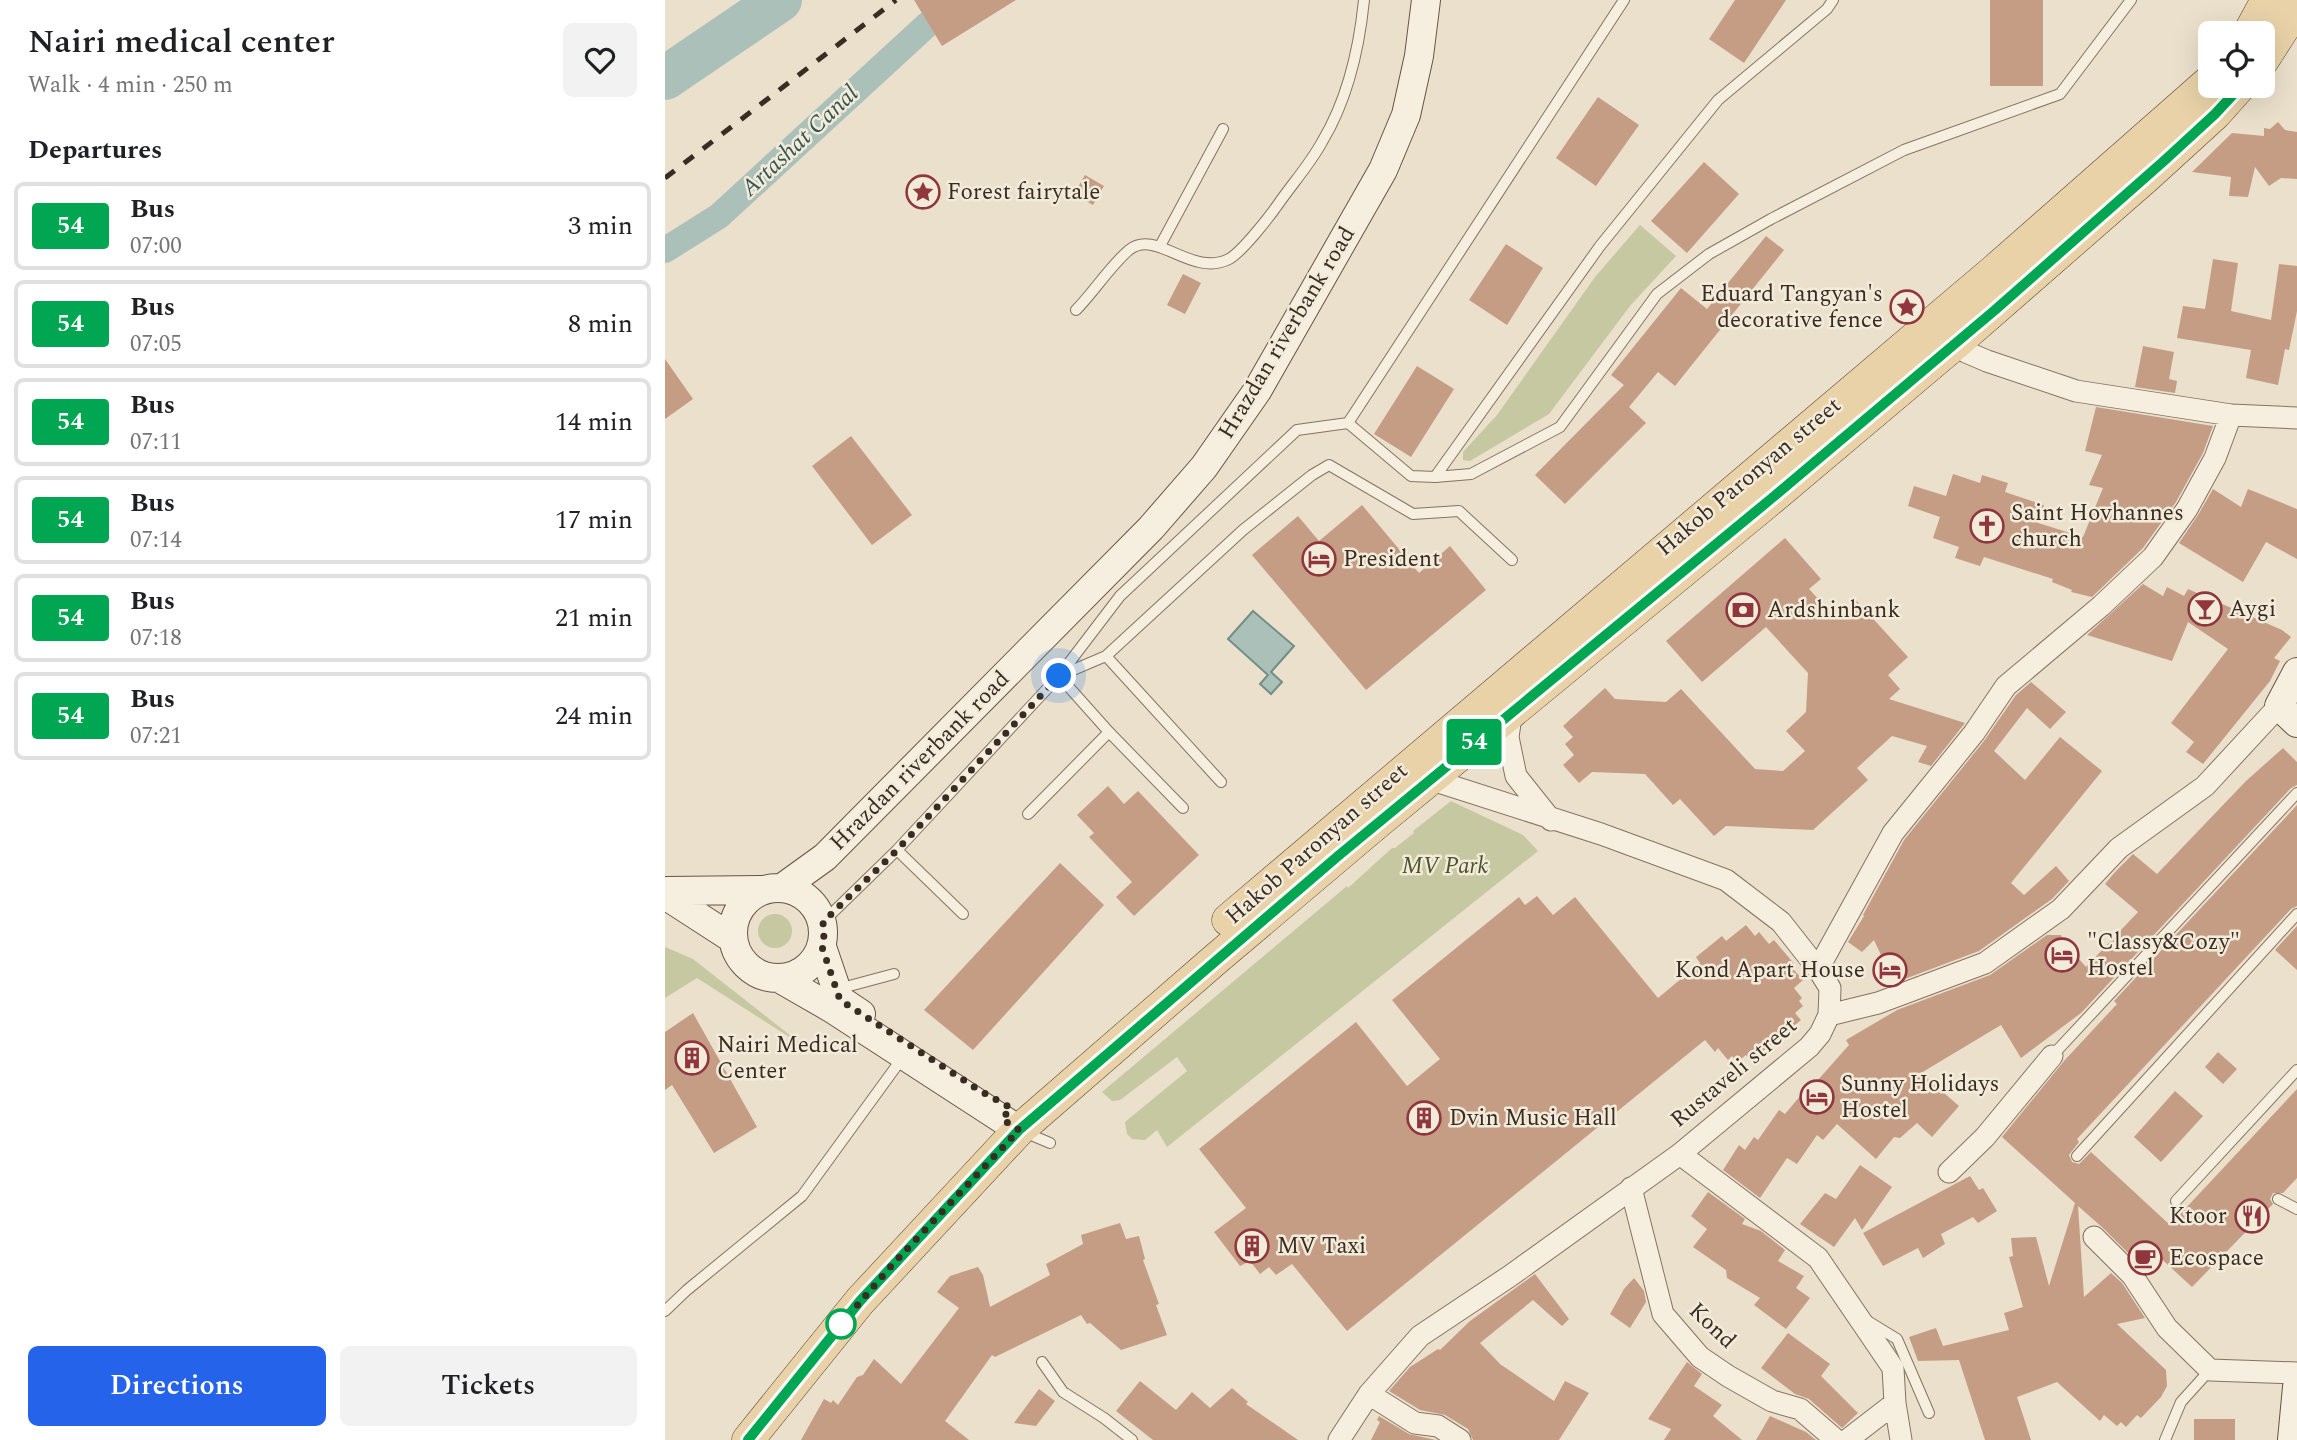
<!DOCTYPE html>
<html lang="en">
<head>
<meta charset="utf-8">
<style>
  :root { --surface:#fff; --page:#f2f2f2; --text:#202124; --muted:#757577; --line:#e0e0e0; --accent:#2563eb }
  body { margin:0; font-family:Spectral,serif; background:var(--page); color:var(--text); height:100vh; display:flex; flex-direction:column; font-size:26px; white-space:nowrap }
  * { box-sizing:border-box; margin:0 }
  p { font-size:23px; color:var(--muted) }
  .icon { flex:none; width:38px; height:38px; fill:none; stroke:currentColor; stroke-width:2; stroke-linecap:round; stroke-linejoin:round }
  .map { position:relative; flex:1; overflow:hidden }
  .sheet { display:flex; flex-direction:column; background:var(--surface); width:665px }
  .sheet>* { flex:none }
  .badge { padding:0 14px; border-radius:5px; font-size:24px; line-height:46px }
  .buttons { position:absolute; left:1533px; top:21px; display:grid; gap:14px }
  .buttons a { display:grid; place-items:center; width:77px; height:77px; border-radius:10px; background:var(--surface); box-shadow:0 7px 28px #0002; font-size:35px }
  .you { position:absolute; width:35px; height:35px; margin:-18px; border:5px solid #fff; border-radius:50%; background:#1a73e8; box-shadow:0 0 0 10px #1a73e833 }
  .map>.badge { position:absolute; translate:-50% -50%; box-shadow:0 0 0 4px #fff }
  h2 { padding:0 28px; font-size:26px; line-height:63px }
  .round { display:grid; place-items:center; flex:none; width:74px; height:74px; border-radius:10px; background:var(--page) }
  .overview { display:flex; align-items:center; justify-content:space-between; height:119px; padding:0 28px }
  h1 { font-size:33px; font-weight:600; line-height:52px }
  .action { display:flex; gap:14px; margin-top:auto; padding:14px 28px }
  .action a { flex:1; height:80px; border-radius:10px; background:var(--accent); color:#fff; font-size:28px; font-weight:600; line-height:80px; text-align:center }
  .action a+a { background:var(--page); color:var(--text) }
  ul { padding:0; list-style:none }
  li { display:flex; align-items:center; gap:21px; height:88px; margin:0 14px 10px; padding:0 14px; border:4px solid var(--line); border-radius:10px }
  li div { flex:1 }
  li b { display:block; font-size:26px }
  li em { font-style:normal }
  li .badge { min-width:77px; font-weight:700; text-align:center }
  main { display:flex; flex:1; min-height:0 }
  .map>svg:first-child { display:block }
  .green { fill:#c5c8a0 }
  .water { fill:#abc0b9; stroke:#728e86; stroke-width:2 }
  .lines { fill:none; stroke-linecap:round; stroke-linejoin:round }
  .canal { stroke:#abc0b9; stroke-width:26 }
  .river { stroke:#abc0b9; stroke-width:44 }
  .building { fill:#c59d85 }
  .lane-casing { stroke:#867361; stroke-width:12 }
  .street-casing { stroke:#867361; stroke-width:23 }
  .secondary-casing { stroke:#685444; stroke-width:30 }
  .primary-casing { stroke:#554234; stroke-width:33 }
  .lane { stroke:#f6eede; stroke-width:10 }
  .street { stroke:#f6eede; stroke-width:21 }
  .secondary { stroke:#f6eede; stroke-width:28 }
  .primary { stroke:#e9d2a8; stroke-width:32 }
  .rail { stroke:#382c23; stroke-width:5; stroke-dasharray:12 12; stroke-linecap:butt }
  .line-casing { stroke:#fff; stroke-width:16 }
  .line { stroke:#00a651; stroke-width:10 }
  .walk { stroke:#382c23; stroke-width:7; stroke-dasharray:0 12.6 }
  .stop-dot { fill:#fff; stroke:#00a651; stroke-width:3.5 }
  .labels { text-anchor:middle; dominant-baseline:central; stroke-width:5; stroke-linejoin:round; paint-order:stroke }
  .poi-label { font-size:23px; fill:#382c23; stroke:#f3ebda; text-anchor:start }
  .street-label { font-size:23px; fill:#382c23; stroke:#f3ebda }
  .park-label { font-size:23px; font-style:italic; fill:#4b532b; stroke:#f3ebda }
  .water-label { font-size:24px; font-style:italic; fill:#345652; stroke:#f3ebda }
</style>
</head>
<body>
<main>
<section class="sheet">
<div class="overview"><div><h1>Nairi medical center</h1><p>Walk · 4 min · 250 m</p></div><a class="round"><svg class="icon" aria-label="heart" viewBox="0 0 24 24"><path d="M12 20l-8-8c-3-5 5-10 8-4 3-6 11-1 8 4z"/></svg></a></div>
<h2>Departures</h2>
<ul>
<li><span class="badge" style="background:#00a651;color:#fff">54</span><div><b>Bus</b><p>07:00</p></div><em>3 min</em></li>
<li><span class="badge" style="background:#00a651;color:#fff">54</span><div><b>Bus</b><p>07:05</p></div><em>8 min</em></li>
<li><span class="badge" style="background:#00a651;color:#fff">54</span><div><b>Bus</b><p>07:11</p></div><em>14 min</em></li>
<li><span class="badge" style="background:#00a651;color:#fff">54</span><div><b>Bus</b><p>07:14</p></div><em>17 min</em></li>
<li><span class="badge" style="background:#00a651;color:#fff">54</span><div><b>Bus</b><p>07:18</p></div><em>21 min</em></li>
<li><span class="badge" style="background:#00a651;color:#fff">54</span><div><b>Bus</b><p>07:21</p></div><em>24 min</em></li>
</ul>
<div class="action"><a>Directions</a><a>Tickets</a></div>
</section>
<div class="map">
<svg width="1632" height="1440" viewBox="0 0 1632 1440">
  <rect width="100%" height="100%" fill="#ebe0cb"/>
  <path class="green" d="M975,225L1011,256L965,306L884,414L805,461L798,460V452L832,415L930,277Z
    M786,801L858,835L873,851L502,1147L492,1130L480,1140L467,1139L462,1134L460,1122L522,1071L512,1057L455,1100L447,1101L437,1092L682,886L683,888L727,848H730L749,833L748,831Z
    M93 931a17 17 0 1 1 34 0a17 17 0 1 1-34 0Z
    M0,947L28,959L140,1047L32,978L0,998Z"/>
  <path class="water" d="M588,611L629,646L606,672L617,682L606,694L595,684L603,675L563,639Z"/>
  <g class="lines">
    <path class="canal" d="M0,250L54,216L263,24"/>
    <path class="river" d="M0,78L115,0"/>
  </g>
  <path class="building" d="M249,0H351L277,46Z
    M1070,0H1121L1079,63L1044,39Z
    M1325,0H1378V86H1325Z
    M933,97L974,125L931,186L891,158Z
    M1613,122L1620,130L1632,132V179L1616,178L1604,186L1590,167L1583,197L1564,196L1566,177L1527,172L1567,133L1599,136V128L1605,129Z
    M1039,162L1074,194L1022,253L986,221Z
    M420,175L439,186L428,205L409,194Z
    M1101,236L1119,250L1010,386L993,372L964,407L981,423L900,504L870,475L959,385L946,375L1016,288L1042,309Z
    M841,244L878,268L842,325L804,300Z
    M1548,259L1573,263L1566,311L1606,320L1614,264L1632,266V311L1624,350L1620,349L1613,385L1581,378L1586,350L1512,338L1518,306L1540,309Z
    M518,274L536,283L520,314L502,305Z
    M1478,346L1509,352L1504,379L1512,381L1510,393L1470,387Z
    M0,359L28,399L0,419Z
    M752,366L789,389L746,457L709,434Z
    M1431,407L1548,426L1538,453L1511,502L1478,548L1427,597L1406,592L1407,590L1387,582L1388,579L1319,557L1315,566L1290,558L1294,547L1268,538L1275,517L1243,506L1249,486L1281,496L1288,474L1315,483L1317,475L1343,483L1340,492L1379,505L1373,523L1418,537L1438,488L1424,485L1437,455L1420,451Z
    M186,436L247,515L207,545L147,466Z
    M1548,489L1576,507L1583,489L1632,509V559L1601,542L1578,582L1514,543L1533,515Z
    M697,505L754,573L785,546L821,590L701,690L587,555L633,516L654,541Z
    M1120,538L1156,579L1144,589L1171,618L1191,600L1243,657L1223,675L1235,689L1224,699L1300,723L1266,766L1253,762L1262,746L1227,736L1192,768L1203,780L1148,830L1061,826L1049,836L1015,799L1008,805L980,774L927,772L914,783L898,765L909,755L900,744L908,737L898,726L940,688L950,699L1001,702L1016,689L1090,769L1118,771L1140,751L1121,731L1141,712L1143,673L1101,627L1037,682L1001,641Z
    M1478,584L1498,596L1502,587L1519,596L1523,589L1617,630L1626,637L1609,658L1615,661L1605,681L1538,764L1521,752L1529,742L1506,723L1563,649L1523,622L1507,661L1422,635Z
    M1366,682L1401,712L1385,729L1362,708L1329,751L1360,780L1395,737L1437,771L1346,883L1359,895L1391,866L1404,881L1387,899L1314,951L1229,983L1209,940L1197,952L1183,942L1199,916L1198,915L1239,840L1319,741L1351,695Z
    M1618,748L1632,762V785L1626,788L1416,1013L1356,1058L1336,1025L1256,1073L1294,1106L1267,1137L1252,1123L1235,1138L1229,1137L1211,1159L1172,1124L1158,1140L1152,1135L1132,1164L1122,1158L1095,1198L1058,1170L1074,1145L1080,1150L1089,1137L1093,1140L1114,1110L1120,1114L1142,1088L1144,1090L1184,1045L1181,1040L1232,1010L1325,975L1382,935H1396L1398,941L1421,967L1473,912L1440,884L1450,872L1468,854L1492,874L1581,781Z
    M443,786L459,804L473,791L534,855L469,916L451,897L467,882L424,837L429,833L412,815Z
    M1632,805V906L1626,909L1412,1139L1414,1142L1404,1155L1407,1162L1414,1164L1426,1152L1505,1225L1632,1089V1178L1618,1193H1608L1605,1199L1608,1204L1527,1287L1490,1253L1477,1267L1438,1228L1413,1206L1419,1297L1446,1273L1457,1283L1480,1318L1452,1324L1501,1370L1502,1386L1496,1397L1476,1418L1472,1415L1461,1427L1456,1422L1452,1426L1439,1415L1435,1421L1392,1382L1352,1397L1366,1440H1320L1294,1360L1253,1361L1244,1337L1271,1328L1278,1346L1344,1330L1339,1313L1358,1307L1344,1257L1348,1256L1346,1238L1371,1237L1384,1286L1410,1203L1337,1137L1399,1061L1452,1004L1449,1001Z
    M395,863L439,905L308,1050L259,1010Z
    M872,896L888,915L910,897L993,998L1035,963L1031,957L1057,936L1061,941L1081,925L1090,936L1094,932L1104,944L1109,940L1131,966L1128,969L1138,980L1129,988L1137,998L1134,1001L1138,1006L1130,1013L1136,1020L1086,1061L1081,1055L1072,1062L1067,1056L1063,1060L1053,1048L1050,1052L1040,1040L682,1331L627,1264L611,1275L604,1267L595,1274L585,1261L575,1266L549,1232L581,1208L534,1149L691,1022L742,1086L775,1059L727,1000L854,897L860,905Z
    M1632,926V970L1610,950Z
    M28,1013L92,1127L49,1153L7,1085L0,1090V1032Z
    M1553,1052L1572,1069L1558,1084L1540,1067Z
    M1510,1091L1538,1116L1496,1162L1469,1137Z
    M1195,1165L1227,1187L1197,1230L1190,1218L1169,1247L1135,1224L1160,1193L1171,1199Z
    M1305,1176L1314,1190L1318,1188L1332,1211L1313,1223L1308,1217L1276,1234L1280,1244L1258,1258L1253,1248L1218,1266L1198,1233Z
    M1043,1192L1080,1219L1077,1224L1096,1231L1120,1250L1113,1261L1139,1276L1131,1288L1145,1298L1121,1329L1089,1305L1095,1298L1062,1278L1061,1270L1028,1247L1042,1229L1026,1216Z
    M455,1223L461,1239L474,1236L480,1259L478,1260L494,1304L491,1305L502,1335L456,1350L425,1323L422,1324L416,1315L330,1357L327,1355L280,1421L304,1440H136L159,1399L166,1403L168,1400L173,1405L192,1377L198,1375L209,1359L236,1384L294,1308L272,1292L285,1276L313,1267L318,1275L325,1307L385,1275L381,1264L418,1244L416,1235Z
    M870,1274L904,1319L897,1326L868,1300L815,1343L835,1364L889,1401L900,1381L924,1393L894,1440H808L803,1429L780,1415L755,1410L724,1391L745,1367L773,1349L775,1350L805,1321Z
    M969,1278L979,1291L981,1302L965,1328L945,1314L959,1289Z
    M1123,1333L1165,1364L1156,1376L1193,1413L1177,1428L1144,1399L1130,1394L1096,1368Z
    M1022,1362L1037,1374L1029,1386L1057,1405L1048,1416L1077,1440H999L1006,1429L983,1419Z
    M475,1381L511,1410L527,1392L545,1408L567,1388L583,1402L581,1404L633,1440H488L451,1411Z
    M374,1389L390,1401L371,1426L349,1423Z
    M714,1416L744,1434L771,1440H706L715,1422L712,1420Z
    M1105,1416L1141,1432L1151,1440H1091Z
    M1529,1419H1570V1440H1529Z"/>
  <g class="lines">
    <defs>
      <path id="lane" d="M495,246L558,129
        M411,310C428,293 446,265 464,250C491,228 527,278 564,259C577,252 605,216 614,203C628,183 645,164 657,142C683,99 694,50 699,0
        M683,423L959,0
        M770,477L806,474L895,427L992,294L1044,254L1106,219L1239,150L1395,94L1466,0
        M441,656L556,782
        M518,808L444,732L394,676L455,596L632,430L683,423L746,476L770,477L935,246L1053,100L1162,9L1168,0
        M363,814L444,732
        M232,850L298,914
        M158,922L232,850L394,676L441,656L578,530L647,475L664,465L748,514L794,511L847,560
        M173,989L229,974
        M1387,1056L1632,793
        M359,1132L385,1143
        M1412,1156L1632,914
        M1613,1199L1632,1209
        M1511,1201L1632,1070
        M0,1311L22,1290L137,1196L238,1057
        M1201,1320L1232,1339L1264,1413
        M377,1362L398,1392L439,1418L467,1440
        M1500,1440L1516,1402L1545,1370"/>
      <path id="street" d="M1291,343L1301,352L1322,361L1411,391L1566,415L1632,418
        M847,710L843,737L851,776L886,820
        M758,777L936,834L1061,880L1116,922L1153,969L1165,988L1164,1015
        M1153,969L1228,833L1309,733L1341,686L1436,606L1488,557L1522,509L1550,458L1566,415
        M1015,1154L1153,1258L1228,1368L1230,1403L1236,1440
        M1284,1172L1320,1137L1387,1056
        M966,1188L998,1314L1035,1357L1063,1376L1107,1401L1135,1409L1171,1440
        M1429,1237L1467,1275L1502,1328L1545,1370L1632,1373
        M704,1394L750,1423L773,1426L795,1440
        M674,1440L704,1394L755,1336L845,1276L1015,1154L1144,1047L1155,1034L1164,1015L1213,1003L1320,963L1396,909L1454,848L1540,786L1614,706
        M1182,1440L1230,1403"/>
      <path id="secondary" d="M1632,672L1614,706L1632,723
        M68 933a45 45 0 1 1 90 0a45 45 0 1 1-90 0Z
        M117,888L160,857L486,528L539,467L592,391L718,170L741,115L754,56L761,0
        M0,891L97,890
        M0,895L68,939
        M157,947L175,1000L196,1014
        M114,978L166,1008L354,1130
        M1627,1440L1632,1387"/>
      <path id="primary" d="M1584,33L1602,0
        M1598,60L1632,7
        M563,920L1330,270L1545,81
        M83,1440L195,1301L354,1130L552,958L713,822L1107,498L1291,343L1481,177L1550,114L1575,86"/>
    </defs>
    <use href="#lane" class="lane-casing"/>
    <use href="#street" class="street-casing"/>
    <use href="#secondary" class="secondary-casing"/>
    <use href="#primary" class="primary-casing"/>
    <use href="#lane" class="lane"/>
    <use href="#street" class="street"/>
    <use href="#secondary" class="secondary"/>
    <use href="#primary" class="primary"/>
    <path class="rail" d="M0,178L231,0"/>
  </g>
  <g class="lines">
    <defs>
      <path id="line" d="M83,1440L195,1301L354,1130L673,856L1107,498L1330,310L1500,160L1550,114L1576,86"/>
    </defs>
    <use href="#line" class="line-casing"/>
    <use href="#line" class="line"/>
    <path class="walk" d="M176,1324L228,1264L354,1130L337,1119L346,1108L314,1090L175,1000L157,947L159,935L158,922L232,850L394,676"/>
  </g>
  <defs>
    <symbol id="sight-ring" viewBox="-11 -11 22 22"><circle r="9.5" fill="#f3ebda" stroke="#8f373c" stroke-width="1.5"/><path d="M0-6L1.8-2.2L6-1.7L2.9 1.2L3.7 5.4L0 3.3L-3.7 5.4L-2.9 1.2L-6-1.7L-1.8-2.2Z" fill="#8f373c"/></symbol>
    <symbol id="church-ring" viewBox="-11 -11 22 22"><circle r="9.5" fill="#f3ebda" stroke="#8f373c" stroke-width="1.5"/><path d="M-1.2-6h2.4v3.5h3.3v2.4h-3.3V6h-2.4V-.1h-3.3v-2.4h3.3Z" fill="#8f373c"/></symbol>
    <symbol id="hotel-ring" viewBox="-11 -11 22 22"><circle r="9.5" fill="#f3ebda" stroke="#8f373c" stroke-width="1.5"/><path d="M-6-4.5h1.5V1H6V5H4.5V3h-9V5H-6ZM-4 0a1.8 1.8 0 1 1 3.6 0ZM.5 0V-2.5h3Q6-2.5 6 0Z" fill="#8f373c"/></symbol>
    <symbol id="bar-ring" viewBox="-11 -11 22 22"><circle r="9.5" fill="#f3ebda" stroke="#8f373c" stroke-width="1.5"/><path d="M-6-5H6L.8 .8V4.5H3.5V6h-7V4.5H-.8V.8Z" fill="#8f373c"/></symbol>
    <symbol id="bank-ring" viewBox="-11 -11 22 22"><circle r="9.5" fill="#f3ebda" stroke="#8f373c" stroke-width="1.5"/><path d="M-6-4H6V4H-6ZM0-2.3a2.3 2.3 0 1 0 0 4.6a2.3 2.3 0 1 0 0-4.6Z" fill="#8f373c"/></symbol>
    <symbol id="building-ring" viewBox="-11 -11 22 22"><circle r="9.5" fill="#f3ebda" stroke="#8f373c" stroke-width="1.5"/><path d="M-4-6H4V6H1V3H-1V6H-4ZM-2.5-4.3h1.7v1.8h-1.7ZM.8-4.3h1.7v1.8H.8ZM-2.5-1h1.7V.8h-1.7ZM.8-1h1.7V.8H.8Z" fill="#8f373c"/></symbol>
    <symbol id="restaurant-ring" viewBox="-11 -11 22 22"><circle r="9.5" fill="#f3ebda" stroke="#8f373c" stroke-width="1.5"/><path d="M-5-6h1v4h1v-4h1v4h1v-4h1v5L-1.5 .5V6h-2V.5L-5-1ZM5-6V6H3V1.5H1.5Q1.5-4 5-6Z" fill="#8f373c"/></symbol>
    <symbol id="cafe-ring" viewBox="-11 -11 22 22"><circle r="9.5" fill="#f3ebda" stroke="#8f373c" stroke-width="1.5"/><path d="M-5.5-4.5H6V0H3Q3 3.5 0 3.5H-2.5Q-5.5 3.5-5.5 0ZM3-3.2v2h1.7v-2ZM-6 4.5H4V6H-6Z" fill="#8f373c"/></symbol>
  </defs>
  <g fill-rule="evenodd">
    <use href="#sight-ring" x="239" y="173" width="38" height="38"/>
    <use href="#sight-ring" x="1223" y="288" width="38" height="38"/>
    <use href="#church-ring" x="1303" y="507" width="38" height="38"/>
    <use href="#hotel-ring" x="635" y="540" width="38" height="38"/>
    <use href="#bar-ring" x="1521" y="590" width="38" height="38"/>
    <use href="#bank-ring" x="1059" y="591" width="38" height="38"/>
    <use href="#hotel-ring" x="1378" y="936" width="38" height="38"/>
    <use href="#hotel-ring" x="1206" y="951" width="38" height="38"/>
    <use href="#building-ring" x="8" y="1039" width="38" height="38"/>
    <use href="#hotel-ring" x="1133" y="1078" width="38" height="38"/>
    <use href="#building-ring" x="740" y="1099" width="38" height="38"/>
    <use href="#restaurant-ring" x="1568" y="1197" width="38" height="38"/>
    <use href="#building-ring" x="568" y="1227" width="38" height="38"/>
    <use href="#cafe-ring" x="1461" y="1239" width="38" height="38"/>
  </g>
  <circle class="stop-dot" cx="176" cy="1324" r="14"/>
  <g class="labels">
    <g class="poi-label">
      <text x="282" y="192">Forest fairytale</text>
      <text x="1218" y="294" text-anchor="end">Eduard Tangyan's<tspan x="1218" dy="26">decorative fence</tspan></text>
      <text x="1346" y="513">Saint Hovhannes<tspan x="1346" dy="26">church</tspan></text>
      <text x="678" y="559">President</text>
      <text x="1564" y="609">Aygi</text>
      <text x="1102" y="610">Ardshinbank</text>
      <text x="1422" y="942">"Classy&amp;Cozy"<tspan x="1422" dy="26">Hostel</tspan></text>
      <text x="1200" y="970" text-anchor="end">Kond Apart House</text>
      <text x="52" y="1045">Nairi Medical<tspan x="52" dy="26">Center</tspan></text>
      <text x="1176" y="1084">Sunny Holidays<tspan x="1176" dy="26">Hostel</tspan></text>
      <text x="784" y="1118">Dvin Music Hall</text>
      <text x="1562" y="1216" text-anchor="end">Ktoor</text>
      <text x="612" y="1246">MV Taxi</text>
      <text x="1504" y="1258">Ecospace</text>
    </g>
    <g class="street-label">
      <text transform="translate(622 333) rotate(-59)">Hrazdan riverbank road</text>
      <text transform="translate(1084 477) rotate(-40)">Hakob Paronyan street</text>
      <text transform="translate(255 761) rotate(-45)">Hrazdan riverbank road</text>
      <text transform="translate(652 844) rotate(-41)">Hakob Paronyan street</text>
      <text transform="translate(1069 1073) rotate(-40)">Rustaveli street</text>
      <text transform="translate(1047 1326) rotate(44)">Kond</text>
    </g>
    <g class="park-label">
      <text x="780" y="866">MV Park</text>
    </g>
    <g class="water-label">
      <text transform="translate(135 141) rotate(-43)">Artashat Canal</text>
    </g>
  </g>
</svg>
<div class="buttons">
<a><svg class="icon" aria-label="locate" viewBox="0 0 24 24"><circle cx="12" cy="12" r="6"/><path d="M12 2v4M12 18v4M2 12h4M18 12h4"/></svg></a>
</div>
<div class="you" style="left:394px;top:676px"></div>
<b class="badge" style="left:809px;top:742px;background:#00a651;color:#fff">54</b>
</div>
</main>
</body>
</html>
